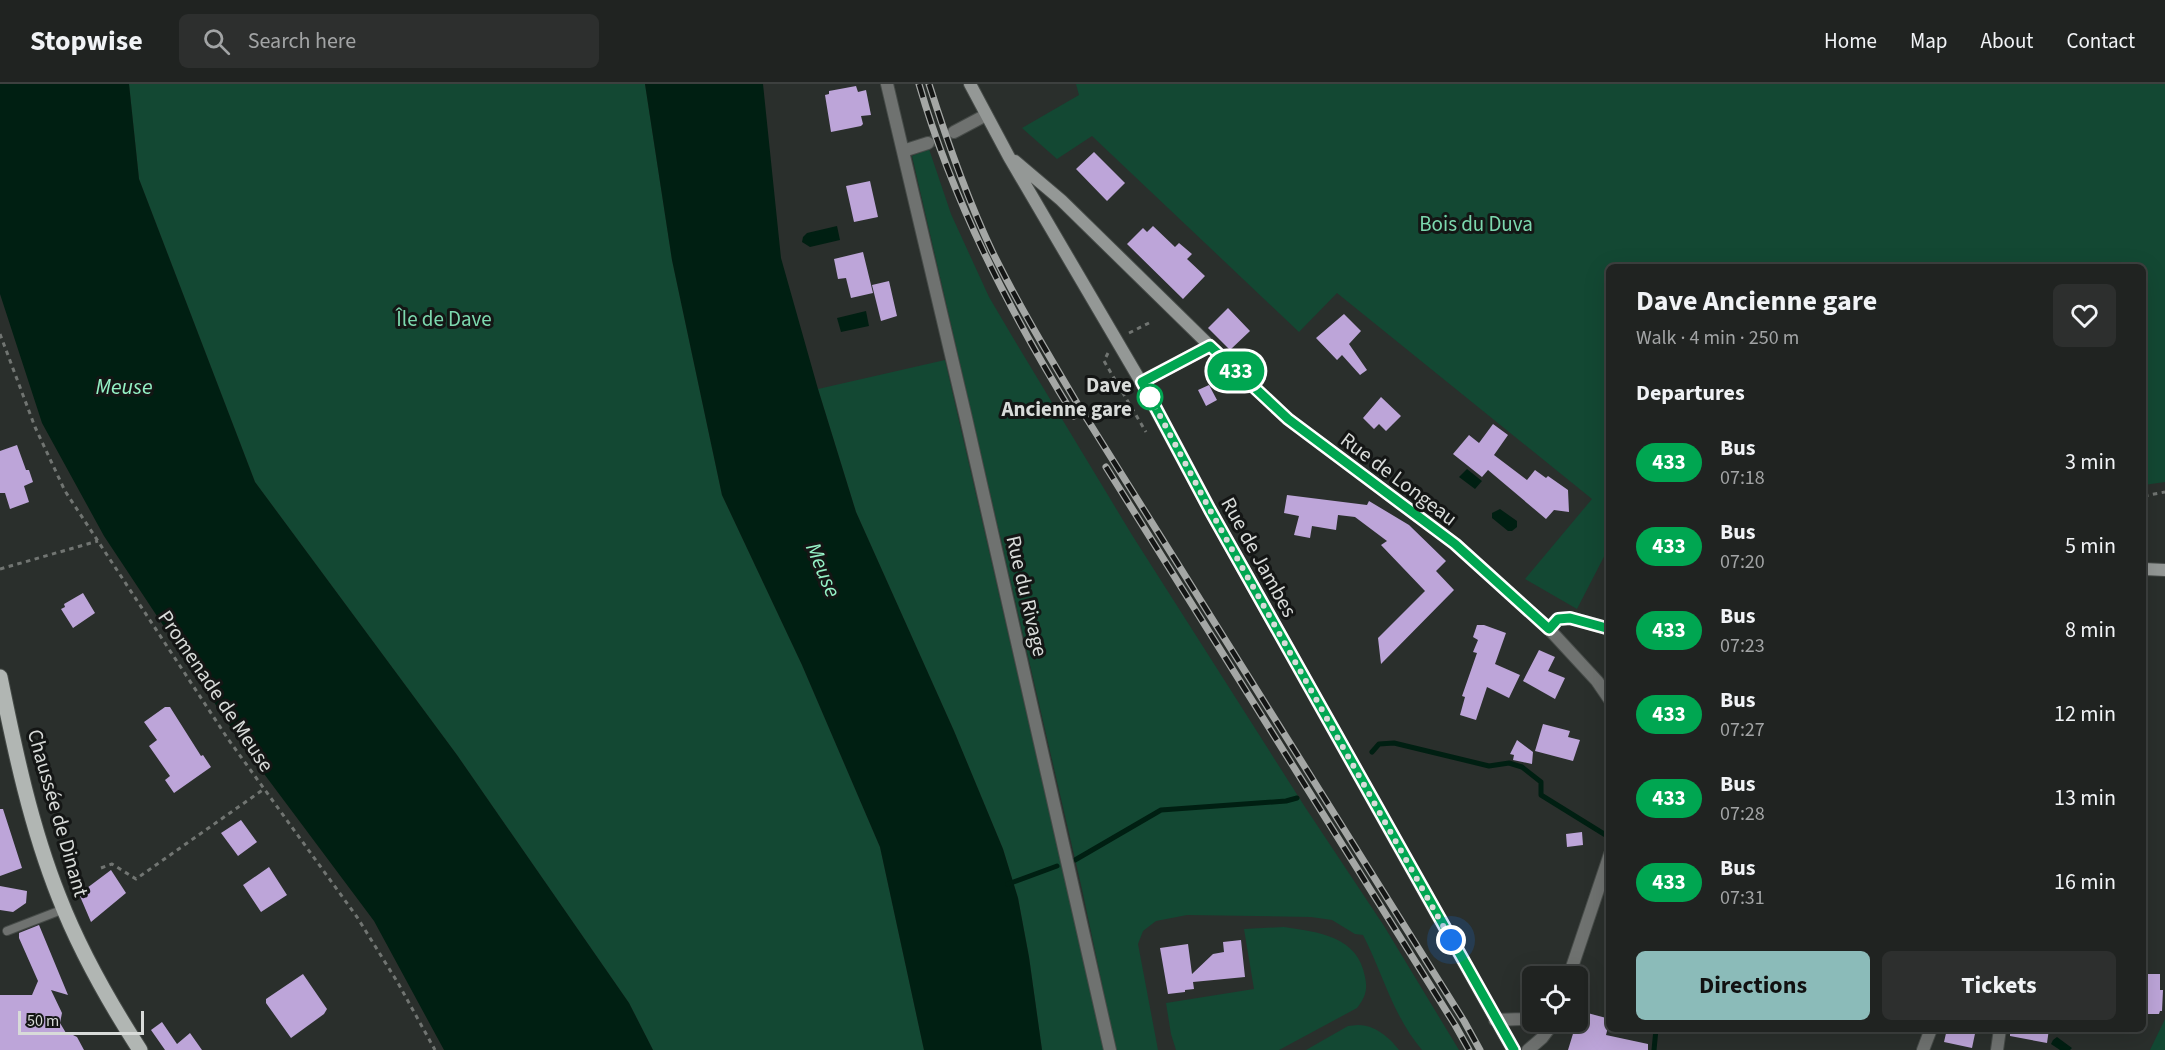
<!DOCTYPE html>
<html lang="en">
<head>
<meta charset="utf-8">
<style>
  :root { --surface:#202321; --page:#2d2f2e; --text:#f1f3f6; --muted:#a2a4a5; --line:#3d403f; --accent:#8bbbb9 }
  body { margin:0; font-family:"Source Sans 3",sans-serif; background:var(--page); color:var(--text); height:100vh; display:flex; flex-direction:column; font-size:22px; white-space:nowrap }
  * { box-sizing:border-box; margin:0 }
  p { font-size:20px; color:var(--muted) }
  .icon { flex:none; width:33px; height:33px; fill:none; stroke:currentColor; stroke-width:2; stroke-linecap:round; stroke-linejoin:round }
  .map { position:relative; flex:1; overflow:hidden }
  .drawer { position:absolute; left:1606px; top:180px; width:540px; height:768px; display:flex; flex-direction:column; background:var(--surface); border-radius:9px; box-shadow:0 6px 24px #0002,0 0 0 2px var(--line) }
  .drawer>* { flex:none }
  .badge { padding:0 12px; border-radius:20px; font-size:21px; line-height:39px }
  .fabs { position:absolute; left:1522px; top:882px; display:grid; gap:12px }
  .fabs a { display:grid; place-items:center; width:66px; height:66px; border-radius:9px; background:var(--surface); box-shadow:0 6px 24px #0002,0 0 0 2px var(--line); font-size:30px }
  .scale { position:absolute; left:18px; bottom:15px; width:126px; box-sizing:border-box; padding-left:6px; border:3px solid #d8dbd9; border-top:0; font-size:16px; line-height:21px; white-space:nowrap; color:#d8dbd9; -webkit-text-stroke:4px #141615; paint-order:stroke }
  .you { position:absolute; width:30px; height:30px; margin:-15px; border:4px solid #fff; border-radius:50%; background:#1a73e8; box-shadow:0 0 0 9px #1a73e833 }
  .map>.badge { position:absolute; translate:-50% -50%; box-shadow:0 0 0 3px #fff }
  h2 { padding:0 30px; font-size:22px; line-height:54px }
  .round { display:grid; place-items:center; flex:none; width:63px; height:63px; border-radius:9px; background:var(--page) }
  .head { display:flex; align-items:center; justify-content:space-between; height:102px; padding:0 30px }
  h1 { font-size:28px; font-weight:700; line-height:45px }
  .primary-button { display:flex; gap:12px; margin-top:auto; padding:12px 30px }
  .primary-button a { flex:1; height:69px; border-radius:9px; background:var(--accent); color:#111; font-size:24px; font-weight:700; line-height:69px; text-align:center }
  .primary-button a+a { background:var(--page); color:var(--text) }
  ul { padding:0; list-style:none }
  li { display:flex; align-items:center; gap:18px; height:84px; padding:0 30px }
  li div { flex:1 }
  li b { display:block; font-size:22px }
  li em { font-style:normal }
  li .badge { min-width:66px; font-weight:700; text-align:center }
  header { display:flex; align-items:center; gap:36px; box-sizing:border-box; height:84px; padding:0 30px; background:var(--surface); border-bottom:2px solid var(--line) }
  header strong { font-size:28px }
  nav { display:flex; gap:33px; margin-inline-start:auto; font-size:21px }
  .search { width:420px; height:54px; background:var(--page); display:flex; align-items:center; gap:15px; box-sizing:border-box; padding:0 21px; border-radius:9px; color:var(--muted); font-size:22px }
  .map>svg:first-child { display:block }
  .green { fill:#134833 }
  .water { fill:#001f12 }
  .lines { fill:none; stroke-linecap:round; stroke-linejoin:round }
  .stream { stroke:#001f12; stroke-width:5 }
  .building { fill:#bda5d9 }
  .street-tunnel { stroke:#444946; stroke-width:12; stroke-dasharray:12 6; stroke-linecap:butt }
  .lane-casing { stroke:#464b48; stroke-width:10 }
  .street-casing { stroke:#464b48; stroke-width:14 }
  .secondary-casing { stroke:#464b48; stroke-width:14 }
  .primary-casing { stroke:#464b48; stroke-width:17 }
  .path { stroke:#717572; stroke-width:3; stroke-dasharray:4.5 4.5; stroke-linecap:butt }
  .lane { stroke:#6f7270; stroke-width:8 }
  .street { stroke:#6f7270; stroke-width:12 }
  .secondary { stroke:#949896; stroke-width:12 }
  .primary { stroke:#b1b6b3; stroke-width:15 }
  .rail-casing { stroke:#a4a7a5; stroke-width:7 }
  .rail { stroke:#141615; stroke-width:4.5; stroke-dasharray:14; stroke-linecap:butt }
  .line-casing { stroke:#fff; stroke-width:14 }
  .line { stroke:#00a651; stroke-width:9 }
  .walk { stroke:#d8dbd9; stroke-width:6; stroke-dasharray:0 10.8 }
  .stop-dot { fill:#fff; stroke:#00a651; stroke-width:3 }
  .labels { text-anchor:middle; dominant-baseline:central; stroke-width:6; stroke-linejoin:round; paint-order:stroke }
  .park-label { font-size:21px; fill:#7cd8ae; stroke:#141615 }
  .stop-label { font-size:21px; font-weight:bold; fill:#d8dbd9; stroke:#141615; text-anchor:end }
  .street-label { font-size:21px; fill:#d8dbd9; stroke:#141615 }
  .water-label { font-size:22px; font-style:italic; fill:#95f2c6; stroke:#141615 }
</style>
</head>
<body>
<header>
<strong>Stopwise</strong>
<div class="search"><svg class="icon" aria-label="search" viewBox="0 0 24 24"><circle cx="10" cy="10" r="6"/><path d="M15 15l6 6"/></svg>Search here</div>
<nav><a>Home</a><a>Map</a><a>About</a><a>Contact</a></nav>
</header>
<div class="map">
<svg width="2165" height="966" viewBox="0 0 2165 966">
  <rect width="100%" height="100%" fill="#2a2f2c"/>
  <path class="green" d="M129,0H645L672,176L722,411L802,581L880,763L924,966H653L629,919L457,671L255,398L139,95Z
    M1076,0H2165V398L2144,401V183H1610L1609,463L1577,525L1525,495L1592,415L1337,209L1299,248L1092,52L1057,75L1022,44L1079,11Z
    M929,65L951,130L989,213L1012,252L1132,451L1305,723L1384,842L1459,966H1422C1393,932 1383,890 1363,851L1355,850L1332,836L1311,833L1187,831L1156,837L1143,847L1138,860L1158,966H1116L1082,805L912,72Z
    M945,276L1104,966H1042L1029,873L1018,814L1003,765L954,647L856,428L818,305Z
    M1284,843C1318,848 1358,852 1365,893C1368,906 1365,914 1357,924L1279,966H1176L1171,950L1166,919L1254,905L1244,845Z
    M2165,935V966H2150Z
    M1358,941C1375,941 1389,953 1399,966H1306L1348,942Z"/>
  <path class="water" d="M0,0H129L139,95L255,398L457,671L629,919L653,966H444L374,837L241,659L104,452L42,339L0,210Z
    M645,0H763L781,174L818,305L856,428L954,647L1003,765L1018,814L1029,873L1042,966H924L880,763L802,581L722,411L672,176Z
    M837,142L840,156L810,163L802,158L803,153L807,149Z
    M866,227L869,242L841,248L837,234Z
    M1467,385L1482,397L1475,405L1459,393Z
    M1500,425L1517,437V443L1512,447H1508L1492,434V429Z
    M2057,953L2072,964L2070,966H2060L2051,960L2053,956Z"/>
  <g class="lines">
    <path class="stream" d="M1372,668L1379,660L1394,659L1489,682L1509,679L1522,683L1541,698V711L1604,750
      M1075,776L1161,726L1286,717L1297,714
      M1008,800L1057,782
      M1654,966L1656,945"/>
  </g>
  <path class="building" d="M856,2L858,8L866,6L871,31L861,32L863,40L861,42L831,48L825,11L829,10V7Z
    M1094,68L1125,99L1107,117L1076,85Z
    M870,97L878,133L854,138L846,102Z
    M1153,142L1175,163L1179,159L1192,170L1187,175L1205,192L1183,215L1127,160L1143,144L1147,148Z
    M863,168L873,209L851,214L846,194L838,195L834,175Z
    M889,197L897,232L881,237L872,201Z
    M1228,224L1250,247L1230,266L1208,244Z
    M1344,230L1361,247L1349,260L1367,286L1360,291L1342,271L1337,276L1316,254Z
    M1209,301L1217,316L1206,322L1198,306Z
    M1381,313L1401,332L1386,347L1379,340L1374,345L1363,334Z
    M1493,340L1508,351L1494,371L1527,396L1535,386L1546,394L1548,392L1568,406L1569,428L1554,426L1546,435L1488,386L1482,393L1453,370L1469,351L1479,359Z
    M17,361L26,386H29L33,398L24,402L29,418L10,425L5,409H0V367Z
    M1287,411L1367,421L1369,417L1409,441L1446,477L1436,487L1454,506L1381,580L1378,554L1425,507L1381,461L1387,457L1355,433L1338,431L1336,446L1312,442L1310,454L1294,451L1299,432L1284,429Z
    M83,509L95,529L73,544L61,525L65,523L64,520Z
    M1477,541H1484L1506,549L1495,580L1520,591L1509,614L1487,603L1476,636L1460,631L1465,613L1462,612L1477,569L1473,568L1478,556L1473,553Z
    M1539,566L1555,573L1548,587L1565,594L1555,615L1523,597Z
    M165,623H170L201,672L203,671L211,683L174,709L165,696L170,692L149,662L157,656L144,638Z
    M1543,640L1570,647L1568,653L1580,656L1573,677L1535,667Z
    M1517,656L1533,668L1532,680L1513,676L1514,671L1510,670Z
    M0,725H3L22,784L0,792Z
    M241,736L257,758L238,772L221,749Z
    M1582,748L1583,761L1567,763L1566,750Z
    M269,783L287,811L261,828L243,801Z
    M111,786L126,809L91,838L79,810Z
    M0,802L27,807L26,819L13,828L0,826Z
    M39,841L68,911L51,906L62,929L60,939L66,949L71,950L77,953L84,966H0V911H32L38,897L19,854V849Z
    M1241,856L1245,893L1193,898L1194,905L1185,906V908L1168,910L1160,864L1188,860L1192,890L1213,870L1224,868L1223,858Z
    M303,890L327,925L324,930L291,954L266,919V915Z
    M2144,890H2160V906H2163L2162,927H2160L2159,930H2146L2147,905H2144Z
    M1580,927L1610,935L1606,951L1648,960V966H1568Z
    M162,938L177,960L190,949L202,966H165L151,946Z
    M1947,945H1976L1972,964L1944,958Z
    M2010,945H2049L2047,959L2010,952Z"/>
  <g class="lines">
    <path class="street-tunnel" d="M928,59L954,48"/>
    <defs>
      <path id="lane" d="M7,847L64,825"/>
      <path id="street" d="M887,0L966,334L1110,966
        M954,48L986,31
        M903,67L928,59
        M1549,545L1597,597L1610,616
        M1569,892L1610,770
        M1495,936L1522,935L1533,930
        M1528,966L1542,954L1554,938
        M1923,966L1931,945
        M1997,966L2000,945"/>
      <path id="secondary" d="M970,0L1009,73L1141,298L1210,426L1513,966
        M1015,77L1061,116L1210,262L1288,335L1455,460L1549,545L1558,535L1570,534L1610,545
        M1141,298L1210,262
        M2144,485L2165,486"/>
      <path id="primary" d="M0,593C15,667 31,743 59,813C80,867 109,918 140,966"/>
    </defs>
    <use href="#lane" class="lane-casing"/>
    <use href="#street" class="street-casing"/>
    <use href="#secondary" class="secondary-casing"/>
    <use href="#primary" class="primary-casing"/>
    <path class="path" d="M1129,249L1149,239
      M0,250L35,343L65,407L228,655L357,833L398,899L435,966
      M1108,269L1104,277L1146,348
      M2144,412L2165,408
      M0,485L98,457
      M101,784L112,780L136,795L264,705"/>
    <use href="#lane" class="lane"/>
    <use href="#street" class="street"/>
    <use href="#secondary" class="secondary"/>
    <use href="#primary" class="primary"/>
    <defs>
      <path id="rail" d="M919,0C953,118 1010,228 1074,332
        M929,0C947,57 967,114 992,167C1018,220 1048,270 1077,319L1464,937L1480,966
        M1106,383L1455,941L1469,966"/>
    </defs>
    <use href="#rail" class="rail-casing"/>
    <use href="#rail" class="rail"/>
  </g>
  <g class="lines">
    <defs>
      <path id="line" d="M1514,966L1210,426L1142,298L1210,262L1288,335L1455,460L1549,545L1558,535L1570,534L1610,545"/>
    </defs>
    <use href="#line" class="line-casing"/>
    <use href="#line" class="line"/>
    <path class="walk" d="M1150,313L1210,426L1451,856"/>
  </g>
  <circle class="stop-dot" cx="1150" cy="313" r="12"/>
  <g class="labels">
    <g class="park-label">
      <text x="1476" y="140">Bois du Duva</text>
      <text x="444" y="235">Île de Dave</text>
    </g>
    <g class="stop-label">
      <text x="1132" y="301">Dave<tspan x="1132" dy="24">Ancienne gare</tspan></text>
    </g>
    <g class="street-label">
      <text transform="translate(1399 395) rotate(37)">Rue de Longeau</text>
      <text transform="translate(1259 473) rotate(61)">Rue de Jambes</text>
      <text transform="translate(1027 512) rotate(77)">Rue du Rivage</text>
      <text transform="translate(216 607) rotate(56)">Promenade de Meuse</text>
      <text transform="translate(58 729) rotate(74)">Chaussée de Dinant</text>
    </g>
    <g class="water-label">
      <text x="124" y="303">Meuse</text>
      <text transform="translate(823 486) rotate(67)">Meuse</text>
    </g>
  </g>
</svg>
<div class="fabs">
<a><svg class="icon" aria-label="locate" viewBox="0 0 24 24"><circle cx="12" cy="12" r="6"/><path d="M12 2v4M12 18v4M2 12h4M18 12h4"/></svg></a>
</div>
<div class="scale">50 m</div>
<div class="you" style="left:1451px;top:856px"></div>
<b class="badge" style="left:1236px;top:287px;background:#00a651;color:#fff">433</b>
<section class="drawer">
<div class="head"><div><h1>Dave Ancienne gare</h1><p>Walk · 4 min · 250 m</p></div><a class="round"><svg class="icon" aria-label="heart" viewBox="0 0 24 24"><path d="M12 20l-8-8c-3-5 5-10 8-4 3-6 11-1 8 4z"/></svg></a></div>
<h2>Departures</h2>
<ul>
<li><span class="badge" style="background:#00a651;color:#fff">433</span><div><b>Bus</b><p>07:18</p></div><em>3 min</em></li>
<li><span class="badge" style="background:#00a651;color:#fff">433</span><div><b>Bus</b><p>07:20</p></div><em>5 min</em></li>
<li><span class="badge" style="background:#00a651;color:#fff">433</span><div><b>Bus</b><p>07:23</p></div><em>8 min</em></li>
<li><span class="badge" style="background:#00a651;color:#fff">433</span><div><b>Bus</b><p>07:27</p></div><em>12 min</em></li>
<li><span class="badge" style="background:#00a651;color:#fff">433</span><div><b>Bus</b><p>07:28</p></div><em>13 min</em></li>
<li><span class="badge" style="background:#00a651;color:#fff">433</span><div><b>Bus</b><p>07:31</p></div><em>16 min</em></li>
</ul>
<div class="primary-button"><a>Directions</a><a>Tickets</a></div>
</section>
</div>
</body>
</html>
